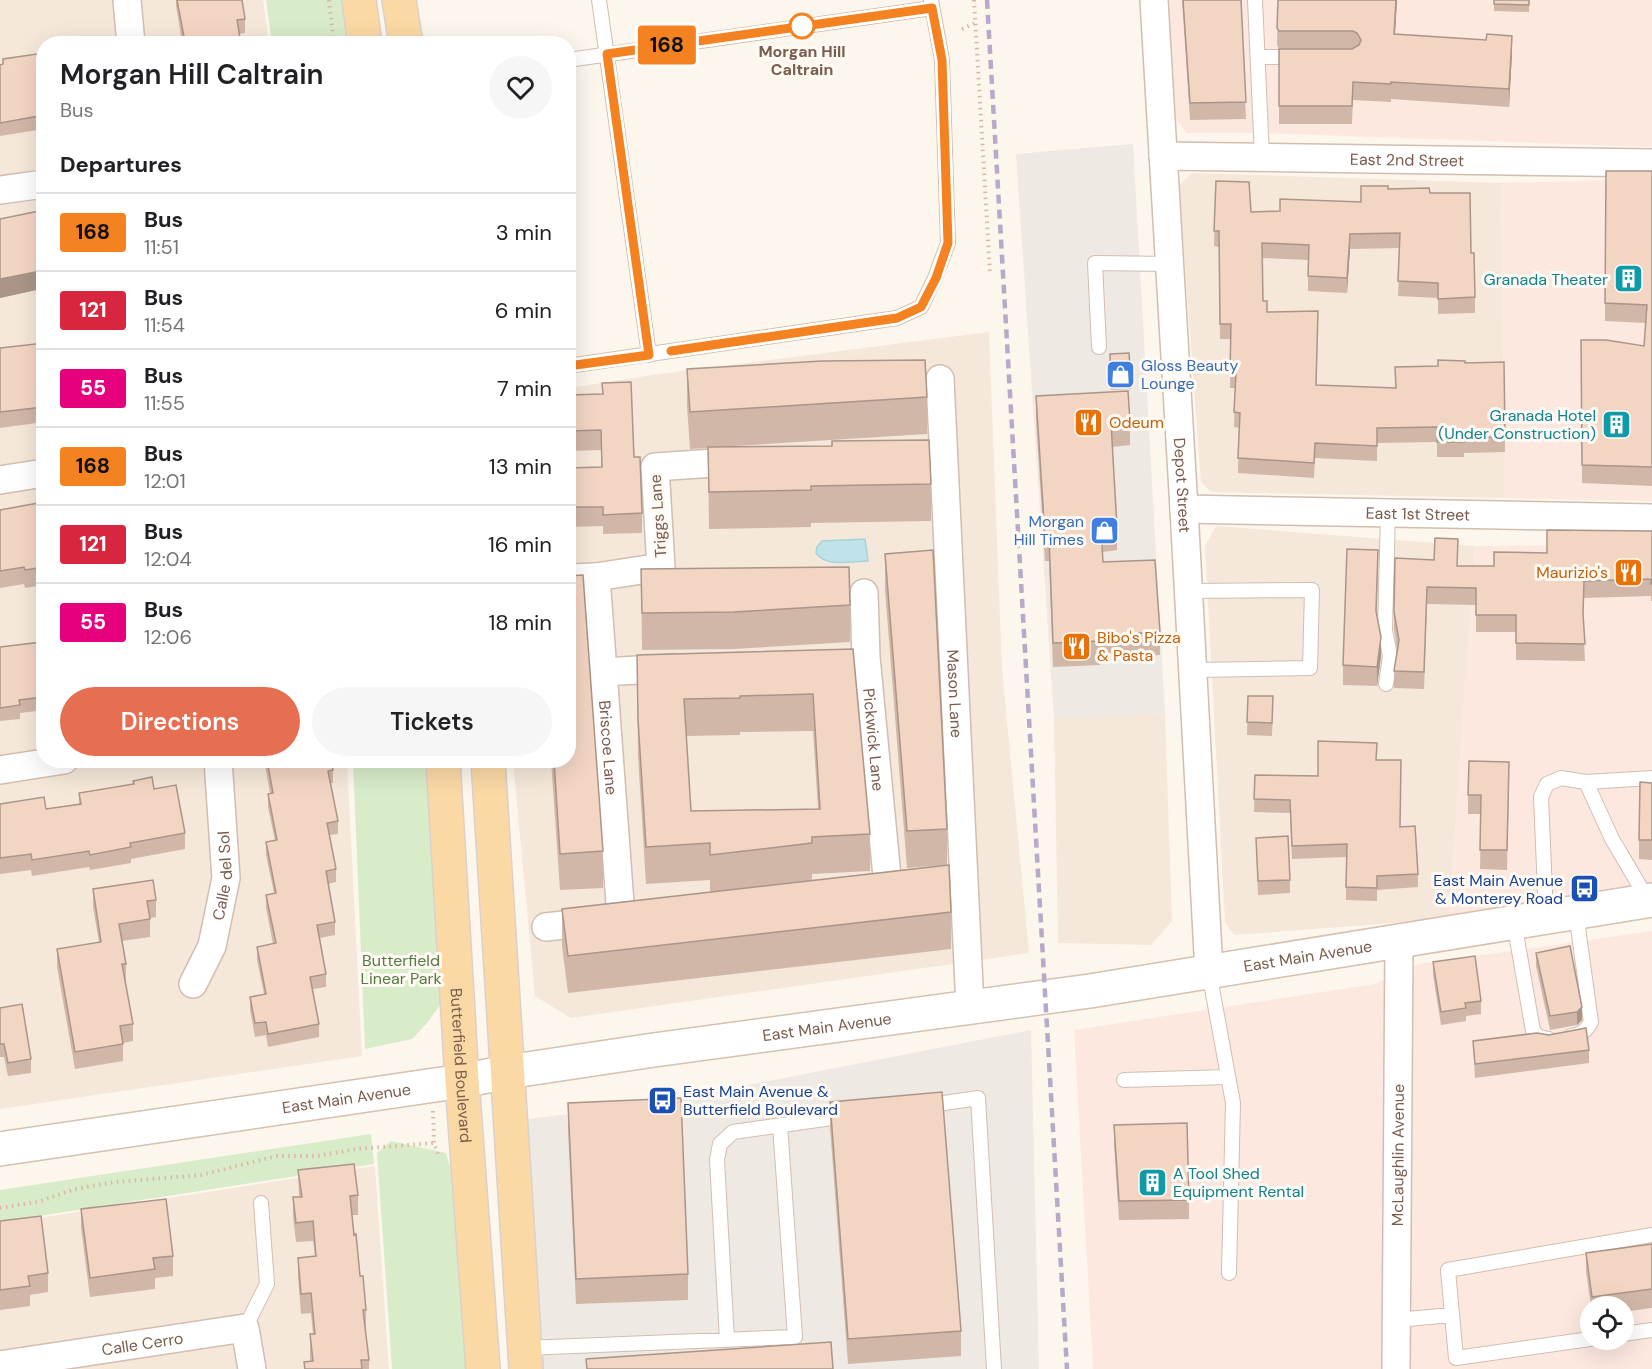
<!DOCTYPE html>
<html lang="en">
<head>
<meta charset="utf-8">
<style>
  :root { --surface:#fff; --page:#f6f6f6; --text:#202124; --muted:#757577; --line:#e0e0e0; --accent:#e76f51 }
  body { margin:0; font-family:"DM Sans",sans-serif; background:var(--page); color:var(--text); height:100vh; display:flex; flex-direction:column; font-size:22px; white-space:nowrap }
  * { box-sizing:border-box; margin:0 }
  p { font-size:20px; color:var(--muted) }
  .icon { flex:none; width:33px; height:33px; fill:none; stroke:currentColor; stroke-width:2; stroke-linecap:round; stroke-linejoin:round }
  .map { position:relative; flex:1; overflow:hidden }
  .sheet { position:absolute; left:36px; top:36px; width:540px; height:732px; display:flex; flex-direction:column; background:var(--surface); border-radius:24px; box-shadow:0 6px 24px #0002 }
  .sheet>* { flex:none }
  .badge { padding:0 12px; border-radius:4px; font-size:21px; line-height:39px }
  .fabs { position:absolute; left:1580px; top:1296px; display:grid; gap:12px }
  .fabs a { display:grid; place-items:center; width:54px; height:54px; border-radius:50%; background:var(--surface); box-shadow:0 6px 24px #0002; font-size:30px }
  .map>.badge { position:absolute; translate:-50% -50%; box-shadow:0 0 0 3px #fff }
  h2 { padding:0 24px; font-size:22px; line-height:54px }
  .round { display:grid; place-items:center; flex:none; width:63px; height:63px; border-radius:32px; background:var(--page) }
  .headline { display:flex; align-items:center; justify-content:space-between; height:102px; padding:0 24px }
  h1 { font-size:28px; font-weight:600; line-height:45px }
  .primary-button { display:flex; gap:12px; margin-top:auto; padding:12px 24px }
  .primary-button a { flex:1; height:69px; border-radius:36px; background:var(--accent); color:#fff; font-size:24px; font-weight:600; line-height:69px; text-align:center }
  .primary-button a+a { background:var(--page); color:var(--text) }
  ul { padding:0; list-style:none }
  li { display:flex; align-items:center; gap:18px; height:78px; padding:0 24px; border-top:2px solid var(--line) }
  li div { flex:1 }
  li b { display:block; font-size:22px }
  li em { font-style:normal }
  li .badge { min-width:66px; font-weight:700; text-align:center }
  .map>svg:first-child { display:block }
  .residential { fill:#f5e8da }
  .commercial { fill:#fde8e0; fill-rule:evenodd }
  .industrial { fill:#efe9e4 }
  .green { fill:#d8ecc9 }
  .water { fill:#bfe3e8; stroke:#a5d3da; stroke-width:1.5 }
  .lines { fill:none; stroke-linecap:round; stroke-linejoin:round }
  .service-casing { stroke:#d1beb0; stroke-width:16 }
  .minor-casing { stroke:#d1beb0; stroke-width:30 }
  .secondary-casing { stroke:#d6c0b0; stroke-width:36 }
  .primary-casing { stroke:#dad1cd; stroke-width:36 }
  .path { stroke:#d9b8a5; stroke-width:4; stroke-dasharray:1.5 4.5; stroke-linecap:butt }
  .service { stroke:#fff; stroke-width:14 }
  .minor { stroke:#fff; stroke-width:27 }
  .secondary { stroke:#fff; stroke-width:33 }
  .primary { stroke:#fbd9a5; stroke-width:33 }
  .rail { stroke:#b9a8c9; stroke-width:4.5; stroke-dasharray:9 6; stroke-linecap:butt }
  .wall { fill:#d1b7a8; fill-rule:evenodd }
  .shaded-wall { fill:#aa9588 }
  .building { fill:#f3d5c3; stroke:#aa9588; stroke-width:1.5; fill-rule:evenodd }
  .line-casing { stroke:#fff; stroke-width:14 }
  .line { stroke:#f58220; stroke-width:9 }
  .stop-dot { fill:#fff; stroke:#f58220; stroke-width:3 }
  .labels { text-anchor:middle; dominant-baseline:central; stroke-width:6; stroke-linejoin:round; paint-order:stroke }
  .stop-label { font-size:16px; font-weight:bold; fill:#7a5c4d; stroke:#fffaf3 }
  .street-label { font-size:16px; fill:#7a5c4d; stroke:#fffaf3 }
  .culture-label { font-size:16px; fill:#0d838f; stroke:#fffaf3; text-anchor:end }
  .shop-label { font-size:16px; fill:#366cbe; stroke:#fffaf3; text-anchor:start }
  .food-label { font-size:16px; fill:#c56008; stroke:#fffaf3; text-anchor:start }
  .transit-label { font-size:16px; fill:#164399; stroke:#fffaf3; text-anchor:end }
  .park-label { font-size:16px; fill:#537a41; stroke:#fffaf3 }
</style>
</head>
<body>
<div class="map">
<svg width="1652" height="1369" viewBox="0 0 1652 1369">
  <rect width="100%" height="100%" fill="#fdf6ec"/>
  <path class="residential" d="M0,0H263L269,43L44,44V760L347,761L362,1056L0,1109Z
    M1192,173L1501,183L1505,498L1211,492L1201,482L1179,185Z
    M989,332L1002,669L1029,953L571,1018L535,996L513,761L568,760L569,388L659,374Z
    M1216,526L1475,546L1449,919L1234,935L1225,922L1205,546Z
    M1165,713L1172,921L1151,945L1058,943L1054,719Z
    M375,1166L389,1369H0V1224Z"/>
  <path class="commercial" d="M1169,0H1652V147L1263,133H1187L1176,120Z
    M1652,179V501L1505,498L1501,183Z
    M1652,544V886L1449,919L1475,546Z
    M1652,931V1369H1093L1074,1030L1375,984L1419,964ZM1590,1306H1623V1340H1590Z"/>
  <path class="industrial" d="M1133,144L1165,713L1054,719L1016,154Z
    M1031,1030L1039,1369H542L528,1119L650,1104Z"/>
  <path class="green" d="M266,0H342L348,43H272Z
    M353,761H428L443,1001L427,1023L412,1039L365,1049Z
    M371,1134L374,1164L0,1222V1190Z
    M391,1141L446,1153L455,1184L466,1369H392L377,1153Z"/>
  <path class="water" d="M865,539L868,561C851,561 827,568 816,553L817,547L822,541Z"/>
  <g class="lines">
    <defs>
      <path id="service" d="M599,0L649,355
        M1255,0L1262,157
        M1258,57H1298
        M568,60L932,8
        M1099,347L1095,263L1170,264
        M568,366L897,318L921,307L935,278L948,243L942,60L931,0
        M1189,591L1312,590L1310,668L1193,670
        M1386,684L1390,656L1385,630L1388,512
        M1586,782L1612,839L1648,900
        M1546,916L1541,797L1547,784L1561,778L1586,782L1652,778
        M1514,922L1533,1031L1539,1037L1549,1039
        M1209,972L1233,1103L1229,1273
        M1571,1036C1582,1034 1586,1031 1591,1022L1576,913
        M1124,1080L1228,1077
        M924,1106L978,1098L994,1369
        M1396,1320L1452,1315
        M245,1328L267,1284L261,1203
        M1623,1334L1652,1330
        M1590,1339L1456,1358L1448,1270L1652,1235
        M727,1340L717,1160L720,1144L733,1132L846,1116
        M525,1348L795,1337L780,1125"/>
      <g id="minor">
        <path d="M127,0L131,44"/>
        <path id="s1" d="M1154,0L1184,509L1209,972"/>
        <path id="s2" d="M1163,156L1652,163"/>
        <path d="M0,190L44,184"/>
        <path id="s3" d="M940,379L970,1007"/>
        <path d="M0,480L44,473"/>
        <path id="s4" d="M1184,509L1652,518"/>
        <path id="s5" d="M596,577L621,917"/>
        <path d="M568,578L596,577L661,567L655,467L744,461"/>
        <path id="s6" d="M864,593L866,657L888,887"/>
        <path d="M603,672L673,668"/>
        <path d="M0,770L64,760"/>
        <path d="M546,927L598,921"/>
        <path id="s7" d="M193,984L212,946L226,878L218,760"/>
        <path id="s8" d="M0,1365L245,1328L252,1369"/>
        <path id="s9" d="M1396,1369L1399,941"/>
      </g>
      <g id="secondary">
        <path id="s10" d="M0,1149L462,1081L507,1072L654,1050L1090,991L1652,900"/>
      </g>
      <g id="primary">
        <path d="M359,0L365,44"/>
        <path d="M399,0L406,44"/>
        <path id="s11" d="M443,760L462,1081L483,1369"/>
        <path d="M488,760L526,1369"/>
      </g>
    </defs>
    <use href="#service" class="service-casing"/>
    <use href="#minor" class="minor-casing"/>
    <use href="#secondary" class="secondary-casing"/>
    <use href="#primary" class="primary-casing"/>
    <path class="path" d="M329,0L334,44
      M974,0L990,273
      M962,29L975,23
      M433,1111L434,1143L438,1154
      M0,1208L41,1201L75,1189L115,1182L201,1175L277,1156H317L357,1149L434,1143"/>
    <use href="#service" class="service"/>
    <use href="#minor" class="minor"/>
    <use href="#secondary" class="secondary"/>
    <use href="#primary" class="primary"/>
    <path class="rail" d="M987,0L1067,1369"/>
  </g>
  <path class="wall" d="M176,0H242L245,19V33L182,42L176,6Z
    M1182,0H1241L1246,119L1190,120Z
    M1278,0H1397L1395,34L1512,53L1509,107L1391,99V102L1353,100L1352,124H1279V49L1277,45Z
    M1529,0V12L1494,11V4Z
    M44,58V129L0,136V65L3,64V59Z
    M1606,171H1652V486L1582,483L1581,340L1644,346L1646,323L1605,321Z
    M1216,181L1251,212L1280,211L1361,202L1388,189L1430,193L1471,253L1475,297V313L1438,314V298L1398,296L1400,248L1350,249L1347,293L1308,291V260L1262,258L1263,301L1267,312L1317,385L1395,388L1438,366L1465,363L1504,362L1505,452L1464,453V457H1437V442L1377,443V461L1315,458L1314,478L1238,473L1239,428L1234,427L1235,388H1230L1231,339H1220L1219,247L1214,246Z
    M44,210V295L37,296L36,290L0,298Z
    M44,343V422L0,428V348Z
    M1129,353L1131,389L1111,390L1110,354Z
    M687,369L927,397V434L718,447L931,484V521L811,523V527L709,529L708,448L690,449L687,406Z
    M602,383L634,457L642,513V533L603,534V526L568,527V468L601,467V450L568,451V395L602,394Z
    M1036,396L1130,422V445L1112,447L1117,527V550L1103,552V562L1160,632V655L1100,658V665L1053,667L1049,561H1045L1036,420Z
    M44,502V585L25,588L24,584L0,588V510Z
    M1652,531V601H1651V596L1584,598L1583,621L1585,661L1516,660V632H1476V605L1427,604L1424,689L1394,688V671L1397,649L1394,629V612L1434,560L1458,566H1494L1547,553Z
    M885,554L947,829V865L951,912V949L568,993L562,946V909L710,892V880L646,884L638,756L637,655L853,649L870,834V871L812,874V880L932,866L907,868L885,590ZM813,731L818,809L691,811L686,736L740,735V732Z
    M641,569L850,605V642L734,649L642,650Z
    M1378,569L1376,613L1381,656L1377,686L1343,685V665Z
    M44,637V710L20,713V719L0,721V647L41,642V638Z
    M1248,696L1273,710L1272,736L1247,735Z
    M264,760H331L333,770V783H330L338,821V834L329,835L336,869V882L328,884L335,922V935L320,938L326,974V987L313,989L319,1024V1037L268,1047L266,1035L255,1037L250,1010V997L264,994L257,960V947L273,944L266,908V895L274,893L266,855V842L275,841L268,807V794L270,793Z
    M551,760H568L603,851V888L560,890Z
    M1377,760L1400,827L1418,874V887L1377,890V901L1346,900V857L1292,859L1290,813L1254,812L1255,775L1318,776Z
    M133,781L154,789L185,833V849L131,859V863L90,870L89,867L32,876L31,870L0,874V804L46,809L79,804V793L133,784Z
    M1509,782L1507,870L1480,869L1481,814H1468V795Z
    M1652,783V860L1639,859V840Z
    M1256,838L1290,880V893L1258,895Z
    M93,889L156,900V917L150,918V937L122,941L126,964V981H125L133,1024V1041L123,1043V1061L75,1069L57,967V949L99,942L93,907Z
    M1536,953L1582,1020L1577,1025L1550,1030L1536,966Z
    M1433,962L1481,1001V1014L1466,1016V1021L1441,1025L1433,975Z
    M0,1008L31,1059V1073L8,1076L4,1057H0Z
    M1473,1041L1589,1050V1063L1475,1078Z
    M830,1102L961,1331V1356L848,1364L830,1128Z
    M568,1103L688,1274V1300L576,1304L568,1128Z
    M1114,1125L1189,1200V1219L1119,1220L1114,1145Z
    M298,1170L358,1195V1215H352L360,1276L366,1310V1329H365L369,1360V1369H304V1362L310,1361V1334H313L311,1313L301,1314L298,1277V1258L315,1257L313,1241L296,1242L293,1217V1197H299Z
    M81,1209L173,1256V1276L155,1278V1289L90,1297L81,1228Z
    M0,1221L48,1273V1292L30,1295V1306L0,1310Z
    M1652,1244V1308L1623,1312V1306H1591L1586,1272V1253Z"/>
  <path class="shaded-wall" d="M1396,0H1397L1394,51V34Z
    M1512,36V53L1509,107V89Z
    M1350,234V249L1347,293V278Z
    M36,272V290L0,298V279Z
    M1381,637V656L1377,686V667Z
    M1582,1007V1020L1577,1025V1012Z"/>
  <path class="building" d="M177,0H242L245,19L237,20L241,44H177L185,42Z
    M1183,0H1241L1246,102L1190,103Z
    M1278,0H1396L1394,34L1486,40L1487,34L1512,36L1509,89L1391,82V84L1353,82L1352,106H1279V49H1352L1359,45L1361,40L1357,33L1353,31H1279L1277,28Z
    M1494,0H1529V5L1494,4Z
    M37,54L38,59L44,58V115L0,123V65L3,64V59Z
    M1606,171H1652V467L1582,465L1581,340H1606L1644,346L1647,305L1605,303Z
    M1216,181L1249,182L1251,212L1280,211V199L1361,202V186H1388V189L1429,188L1430,193H1470L1471,253H1474L1475,297L1438,299V283L1398,281L1400,233L1350,234L1347,278L1308,276L1309,245L1262,243L1263,301H1267V312L1318,311L1316,385L1396,388L1395,367L1438,366V360L1465,361V363L1504,362L1505,437L1464,438V442H1437V427L1377,428V446L1315,443L1314,463L1238,458L1240,413L1234,412L1236,373H1230L1231,324H1220L1219,231H1214Z
    M44,210V276L37,278L36,272L0,279V219Z
    M44,343V407L0,412V348Z
    M1129,353L1131,382L1111,383L1110,354Z
    M925,360L927,397L690,412L687,369L822,361Z
    M631,382L634,457H640L642,513L603,515V507H568V468L602,467L601,430L568,431V395L603,394L602,383Z
    M1128,391L1130,422L1111,423L1117,527L1101,528L1103,562L1155,560L1160,632L1100,635V641L1053,643L1049,537H1045L1036,396Z
    M929,440L931,484L811,486V490L709,492L708,447L832,446V441Z
    M44,502V567L25,570L24,567L0,571V510Z
    M1547,530L1652,531V584H1651V579L1584,581L1583,614L1585,644L1516,643V615H1476V588L1427,587L1424,672L1394,671L1399,640L1394,612L1395,558L1434,560L1435,538L1458,539L1457,566H1494V552L1547,553Z
    M1347,549L1378,550L1376,611L1381,637L1377,667L1343,665Z
    M933,550L947,829L907,831L885,554Z
    M849,567L850,605L734,612L642,613L641,569Z
    M583,575L603,851L560,854L554,760H568V576Z
    M44,637V697L19,700L20,705L0,708V647L42,642L41,638Z
    M853,649L870,834L812,837V843L710,855V843L646,847L638,719L637,655ZM813,694L820,809L691,811L684,699L740,698V696Z
    M1248,696H1273L1272,723L1247,722Z
    M1318,741L1377,743L1376,760H1401L1400,827L1415,826L1418,874L1377,876V888L1346,887L1347,844L1292,846L1290,800L1254,799L1255,775L1318,776Z
    M267,760H331L333,770L328,771L338,821L327,823L336,869L326,871L335,922L317,925L326,974L310,977L319,1024L268,1034L266,1022L255,1023L250,997L266,994L257,947L276,943L266,895L276,893L266,842L277,840L268,794L273,793Z
    M1469,761L1509,762L1507,850H1480L1481,795H1468Z
    M152,777L154,789L176,785L185,833L130,843L131,847L90,855L89,851L32,860L31,854L0,858V804L44,797L46,809L81,804L79,793L134,784L133,781Z
    M1640,782L1652,783V840H1639Z
    M1288,836L1290,880L1258,881L1256,838Z
    M949,865L951,912L568,956L562,909Z
    M153,880L156,900L147,901L150,919L119,924L126,964H122L133,1024L120,1026L123,1044L75,1052L57,949L101,942L93,889Z
    M1570,946L1582,1007L1577,1012L1550,1016L1536,953Z
    M1475,956L1481,1001L1465,1003L1466,1008L1441,1012L1433,962Z
    M22,1004L31,1059L8,1063L4,1044H0V1008Z
    M1586,1028L1589,1050L1475,1064L1473,1041L1537,1033L1549,1035Z
    M942,1092L961,1331L848,1339L830,1102Z
    M681,1098L688,1274L576,1279L568,1103Z
    M1187,1123L1189,1200L1119,1201L1114,1125Z
    M354,1164L358,1195L350,1196L354,1235L356,1234L360,1276H363L366,1310H363L369,1360H361L362,1369H305L304,1362L313,1361L310,1334H315L311,1293L301,1294L298,1258L316,1256L313,1221L296,1223L293,1197H302L298,1170Z
    M166,1199L173,1256L153,1258L155,1269L90,1278L81,1209Z
    M41,1216L48,1273L28,1276L30,1286L0,1290V1221Z
    M1652,1244V1289L1592,1297L1586,1253Z
    M831,1342L833,1369H587L586,1359Z"/>
  <g class="lines">
    <defs>
      <path id="line" d="M568,366L649,355L607,54L932,8L942,60L948,243L936,278L921,307L897,318L671,351"/>
    </defs>
    <use href="#line" class="line-casing"/>
    <use href="#line" class="line"/>
  </g>
  <defs>
    <symbol id="building-square" viewBox="-11 -11 22 22"><rect x="-9" y="-9" width="18" height="18" rx="4" fill="#0f9aa8" stroke="#fffaf3"/><path d="M-4-6H4V6H1V3H-1V6H-4ZM-2.5-4.3h1.7v1.8h-1.7ZM.8-4.3h1.7v1.8H.8ZM-2.5-1h1.7V.8h-1.7ZM.8-1h1.7V.8H.8Z" fill="#fff"/></symbol>
    <symbol id="shop-square" viewBox="-11 -11 22 22"><rect x="-9" y="-9" width="18" height="18" rx="4" fill="#3f7fe0" stroke="#fffaf3"/><path d="M-5-2.5h2.3a2.7 3.5 0 0 1 5.4 0H5L5.5 6h-11ZM-1.5-2.5h3a1.5 2.3 0 0 0-3 0Z" fill="#fff"/></symbol>
    <symbol id="restaurant-square" viewBox="-11 -11 22 22"><rect x="-9" y="-9" width="18" height="18" rx="4" fill="#e8710a" stroke="#fffaf3"/><path d="M-5-6h1v4h1v-4h1v4h1v-4h1v5L-1.5 .5V6h-2V.5L-5-1ZM5-6V6H3V1.5H1.5Q1.5-4 5-6Z" fill="#fff"/></symbol>
    <symbol id="bus-square" viewBox="-11 -11 22 22"><rect x="-9" y="-9" width="18" height="18" rx="4" fill="#1a4fb4" stroke="#fffaf3"/><path d="M-5-6H5V4H4V6H2V4H-2V6H-4V4H-5ZM-3.5-4V0h7V-4ZM-3.5 1.2v1.5H-2V1.2ZM2 1.2v1.5H3.5V1.2Z" fill="#fff"/></symbol>
  </defs>
  <g fill-rule="evenodd">
    <use href="#building-square" x="1612" y="262" width="33" height="33"/>
    <use href="#shop-square" x="1104" y="358" width="33" height="33"/>
    <use href="#restaurant-square" x="1072" y="406" width="33" height="33"/>
    <use href="#building-square" x="1600" y="408" width="33" height="33"/>
    <use href="#shop-square" x="1088" y="514" width="33" height="33"/>
    <use href="#restaurant-square" x="1612" y="556" width="33" height="33"/>
    <use href="#restaurant-square" x="1060" y="630" width="33" height="33"/>
    <use href="#bus-square" x="1568" y="872" width="33" height="33"/>
    <use href="#bus-square" x="646" y="1084" width="33" height="33"/>
    <use href="#building-square" x="1136" y="1166" width="33" height="33"/>
  </g>
  <circle class="stop-dot" cx="802" cy="26" r="12"/>
  <g class="labels">
    <g class="stop-label">
      <text x="802" y="51">Morgan Hill<tspan x="802" dy="18">Caltrain</tspan></text>
    </g>
    <g class="street-label">
      <text stroke="none"><textPath href="#s2" startOffset="244">East 2nd Street</textPath></text>
      <text stroke="none"><textPath href="#s1" startOffset="486">Depot Street</textPath></text>
      <text stroke="none"><textPath href="#s4" startOffset="234">East 1st Street</textPath></text>
      <text transform="translate(658 516) rotate(-94)">Triggs Lane</text>
      <text stroke="none"><textPath href="#s3" startOffset="315">Mason Lane</textPath></text>
      <text stroke="none"><textPath href="#s6" startOffset="147">Pickwick Lane</textPath></text>
      <text stroke="none"><textPath href="#s5" startOffset="171">Briscoe Lane</textPath></text>
      <text stroke="none"><textPath href="#s7" startOffset="114">Calle del Sol</textPath></text>
      <text stroke="none"><textPath href="#s10" startOffset="1322">East Main Avenue</textPath></text>
      <text stroke="none"><textPath href="#s10" startOffset="836">East Main Avenue</textPath></text>
      <text stroke="none"><textPath href="#s11" startOffset="306">Butterfield Boulevard</textPath></text>
      <text stroke="none"><textPath href="#s10" startOffset="350">East Main Avenue</textPath></text>
      <text stroke="none"><textPath href="#s9" startOffset="214">McLaughlin Avenue</textPath></text>
      <text stroke="none"><textPath href="#s8" startOffset="144">Calle Cerro</textPath></text>
    </g>
    <g class="culture-label">
      <text x="1608" y="279">Granada Theater</text>
      <text x="1596" y="415">Granada Hotel<tspan x="1596" dy="18">(Under Construction)</tspan></text>
      <text x="1173" y="1173" text-anchor="start">A Tool Shed<tspan x="1173" dy="18">Equipment Rental</tspan></text>
    </g>
    <g class="shop-label">
      <text x="1141" y="365">Gloss Beauty<tspan x="1141" dy="18">Lounge</tspan></text>
      <text x="1084" y="521" text-anchor="end">Morgan<tspan x="1084" dy="18">Hill Times</tspan></text>
    </g>
    <g class="food-label">
      <text x="1109" y="422">Odeum</text>
      <text x="1608" y="572" text-anchor="end">Maurizio's</text>
      <text x="1097" y="637">Bibo's Pizza<tspan x="1097" dy="18">&amp; Pasta</tspan></text>
    </g>
    <g class="transit-label">
      <text x="1563" y="880">East Main Avenue<tspan x="1563" dy="18">&amp; Monterey Road</tspan></text>
      <text x="683" y="1091" text-anchor="start">East Main Avenue &amp;<tspan x="683" dy="18">Butterfield Boulevard</tspan></text>
    </g>
    <g class="park-label">
      <text x="401" y="960">Butterfield<tspan x="401" dy="18">Linear Park</tspan></text>
    </g>
  </g>
</svg>
<div class="fabs">
<a><svg class="icon" aria-label="locate" viewBox="0 0 24 24"><circle cx="12" cy="12" r="6"/><path d="M12 2v4M12 18v4M2 12h4M18 12h4"/></svg></a>
</div>
<b class="badge" style="left:667px;top:45px;background:#f58220;color:#111">168</b>
<section class="sheet">
<div class="headline"><div><h1>Morgan Hill Caltrain</h1><p>Bus</p></div><a class="round"><svg class="icon" aria-label="heart" viewBox="0 0 24 24"><path d="M12 20l-8-8c-3-5 5-10 8-4 3-6 11-1 8 4z"/></svg></a></div>
<h2>Departures</h2>
<ul>
<li><span class="badge" style="background:#f58220;color:#111">168</span><div><b>Bus</b><p>11:51</p></div><em>3 min</em></li>
<li><span class="badge" style="background:#d7263d;color:#fff">121</span><div><b>Bus</b><p>11:54</p></div><em>6 min</em></li>
<li><span class="badge" style="background:#e6007e;color:#fff">55</span><div><b>Bus</b><p>11:55</p></div><em>7 min</em></li>
<li><span class="badge" style="background:#f58220;color:#111">168</span><div><b>Bus</b><p>12:01</p></div><em>13 min</em></li>
<li><span class="badge" style="background:#d7263d;color:#fff">121</span><div><b>Bus</b><p>12:04</p></div><em>16 min</em></li>
<li><span class="badge" style="background:#e6007e;color:#fff">55</span><div><b>Bus</b><p>12:06</p></div><em>18 min</em></li>
</ul>
<div class="primary-button"><a>Directions</a><a>Tickets</a></div>
</section>
</div>
</body>
</html>
